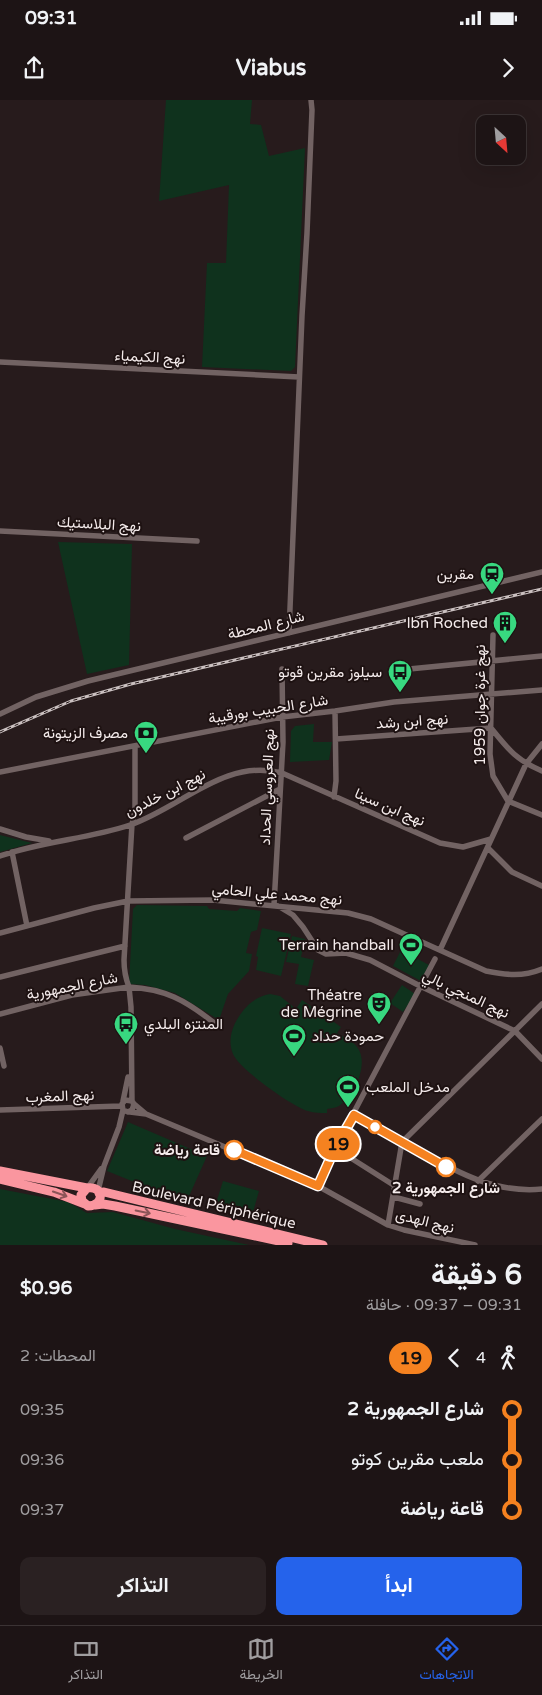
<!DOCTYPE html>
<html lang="ar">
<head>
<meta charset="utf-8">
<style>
  :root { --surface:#1d1415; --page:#2a2122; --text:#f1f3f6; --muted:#a09ea0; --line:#3b3334; --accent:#2563eb }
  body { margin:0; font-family:"Varela Round",Vazirmatn,sans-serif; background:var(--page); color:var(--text); direction:rtl; height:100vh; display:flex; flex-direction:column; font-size:19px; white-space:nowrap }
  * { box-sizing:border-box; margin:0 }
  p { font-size:16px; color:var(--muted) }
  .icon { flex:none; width:28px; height:28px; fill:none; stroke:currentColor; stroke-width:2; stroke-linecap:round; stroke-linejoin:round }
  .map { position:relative; height:1145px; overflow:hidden; direction:ltr }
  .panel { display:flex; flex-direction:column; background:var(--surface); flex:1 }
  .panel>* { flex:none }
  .badge { padding:0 10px; border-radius:16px; font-size:18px; line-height:32px }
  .needle { width:32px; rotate:154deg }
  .fabs { position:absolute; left:476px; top:15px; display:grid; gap:10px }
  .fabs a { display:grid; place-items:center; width:50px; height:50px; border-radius:10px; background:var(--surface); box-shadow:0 5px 20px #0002,0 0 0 1px var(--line); font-size:25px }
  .map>.badge { position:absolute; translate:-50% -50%; box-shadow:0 0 0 2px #fff }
  .legs { display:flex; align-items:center; gap:8px; height:55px; padding:0 20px; font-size:16px }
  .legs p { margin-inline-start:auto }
  .summary { display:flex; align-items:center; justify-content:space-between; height:85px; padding:0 20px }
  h1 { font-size:28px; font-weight:700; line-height:38px }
  .action { display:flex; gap:10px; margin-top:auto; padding:10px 20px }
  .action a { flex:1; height:58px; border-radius:10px; background:var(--accent); color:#fff; font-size:20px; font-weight:700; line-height:58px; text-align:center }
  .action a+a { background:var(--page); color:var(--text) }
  ul { padding:0 20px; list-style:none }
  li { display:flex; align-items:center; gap:18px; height:50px; font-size:19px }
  li i { display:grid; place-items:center; width:8px; height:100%; margin:0 6px; background:currentColor }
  li i::after { content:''; width:12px; height:12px; margin:-6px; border:4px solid; border-radius:50%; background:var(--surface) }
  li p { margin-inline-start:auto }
  li:first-child i { background:linear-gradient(#0000 50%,currentColor 0) }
  li:last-child i { background:linear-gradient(currentColor 50%,#0000 0) }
  .status { display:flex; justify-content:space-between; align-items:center; height:35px; padding:0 25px; background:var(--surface); direction:ltr }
  .status svg { height:14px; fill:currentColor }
  header { display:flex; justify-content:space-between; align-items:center; height:65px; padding:0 20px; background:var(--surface); font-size:22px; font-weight:700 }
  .tabs { display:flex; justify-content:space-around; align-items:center; height:70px; border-top:1px solid var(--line); background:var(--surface); font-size:14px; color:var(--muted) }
  .tabs a { display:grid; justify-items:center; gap:2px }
  .tabs .selected { color:var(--accent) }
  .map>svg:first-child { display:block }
  .green { fill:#0f321d }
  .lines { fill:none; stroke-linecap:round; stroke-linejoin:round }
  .minor { stroke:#726363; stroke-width:5.5 }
  .highway { stroke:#fa969f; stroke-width:9 }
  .rail-casing { stroke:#cac0c0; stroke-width:3 }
  .rail { stroke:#1e1212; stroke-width:1; stroke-dasharray:4; stroke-linecap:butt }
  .oneway { stroke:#8c5458 }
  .line-1-casing { stroke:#fff; stroke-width:11 }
  .line-1 { stroke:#f58220; stroke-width:8 }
  .stop-1-dot { fill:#fff; stroke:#f58220; stroke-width:2.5 }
  .labels { text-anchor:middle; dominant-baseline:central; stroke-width:4; stroke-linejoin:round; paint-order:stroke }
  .street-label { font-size:15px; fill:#f4ebeb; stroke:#1e1212 }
  .poi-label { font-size:15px; fill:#f4ebeb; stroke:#1e1212; text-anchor:end }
  .stop-label { font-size:15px; font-weight:bold; fill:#f4ebeb; stroke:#1e1212; text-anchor:end }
</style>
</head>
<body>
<div class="status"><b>09:31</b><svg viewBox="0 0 49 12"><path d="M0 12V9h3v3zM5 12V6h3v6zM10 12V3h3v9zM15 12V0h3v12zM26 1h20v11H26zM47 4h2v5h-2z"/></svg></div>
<header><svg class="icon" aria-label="forward" viewBox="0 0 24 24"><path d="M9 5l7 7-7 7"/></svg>Viabus<svg class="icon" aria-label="share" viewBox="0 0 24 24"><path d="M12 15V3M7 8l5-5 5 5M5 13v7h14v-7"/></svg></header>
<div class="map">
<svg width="542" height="1145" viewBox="0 0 542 1145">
  <rect width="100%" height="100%" fill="#271b1c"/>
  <path class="green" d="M166,0H252L250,24L261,25L269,56L305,48L295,267L291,271L202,267L207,163H226L229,85L159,101Z
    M58,442L132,444L129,565L87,574Z
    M314,624L313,642H332L329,660L290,662L291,631L295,626Z
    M0,735L32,743L0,752Z
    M137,805L207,806L209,809L237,811L240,808L261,811L257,830L251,832L246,853L252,854L249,871L228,894L219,920L175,893L145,885L129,884L133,809Z
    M262,828L291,834L281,876L256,870L258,857L256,856Z
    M292,836L305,839L301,857L314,860L308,886L295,884L299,864L286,862Z
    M401,850L429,865L421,881L393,866Z
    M402,885L415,894L403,912L390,903Z
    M270,894L280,896L296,909L302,900L341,927L337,933C343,937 353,941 357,947C370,963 354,996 339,1006C335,1008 331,1008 327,1009V1013C321,1013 314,1013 308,1011C293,1007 239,969 233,954C228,942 231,929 238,918C246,905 255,897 270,894Z
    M128,1022L207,1056L186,1103L107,1071Z
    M223,1081L259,1091L253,1112L216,1103Z
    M0,1089L68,1102L87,1113L113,1112L175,1129L249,1145H0Z"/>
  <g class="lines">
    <path class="minor" d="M0,262L299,277
      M0,431L197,441
      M289,533L302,216L307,133L312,10L311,0
      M493,535L490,654L493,676L508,701L542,715
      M399,570L542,556
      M0,614L36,597L88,581L542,472
      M336,639L491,628C508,649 516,660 542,671
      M135,646V711L132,724L124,860C124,870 125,877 129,887C165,889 185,900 213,922
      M0,672L282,617L335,611L394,602L542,590
      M334,697L336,681L335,611
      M0,729L26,737L49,741
      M186,738L280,689
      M488,748L512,772L542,786
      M12,752L27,826
      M0,756C43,741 88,739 130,725C182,707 224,658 282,673L440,743L463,747L491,739
      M274,805L283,642L282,569
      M278,806L293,815L303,827L318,850L326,854L346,853L370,860L420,886L515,931L542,959
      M0,833L94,808L128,801L213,800L348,813L371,819L486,871C506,875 523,877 542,869
      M440,850L526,664L542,644
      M0,877L125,846
      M0,914L72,895L129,887L131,907L132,1001
      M0,948L4,966
      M123,1001L128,977
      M0,1010L121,1006
      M130,1012L146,1014L133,1003
      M146,1014L318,1086L335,1048L435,859
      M354,1015C374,1027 395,1038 415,1049C455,1071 495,1094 542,1089
      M335,1048L395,1086
      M478,1081L542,1019
      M318,1086L388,1125L404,1130L475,1145
      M88,1087L101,1069
      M98,1091L104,1066L119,1027L123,1010L122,1004L125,1000L132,1001L134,1004L132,1010L128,1012L123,1010
      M394,1097L420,1104
      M388,1125L402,1042L542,904"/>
    <path class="highway" d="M0,1071L87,1088C104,1085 105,1106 88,1106L82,1101L81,1095L87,1088
      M0,1079L54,1092L85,1104
      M99,1093L104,1092L323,1145
      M95,1105L103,1104L115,1106L288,1143"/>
    <defs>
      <path id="rail" d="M0,632L71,601L131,584L542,489"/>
    </defs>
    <use href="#rail" class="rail-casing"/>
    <use href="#rail" class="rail"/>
  </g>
  <defs><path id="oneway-shaft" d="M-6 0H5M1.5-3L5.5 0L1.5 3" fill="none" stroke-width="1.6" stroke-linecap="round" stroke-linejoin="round" transform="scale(1.25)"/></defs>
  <g class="oneway">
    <use href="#oneway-shaft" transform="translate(60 1094) rotate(19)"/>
    <use href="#oneway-shaft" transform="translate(143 1112) rotate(12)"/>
  </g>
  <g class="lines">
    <defs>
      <path id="line-1" d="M234,1050L318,1086L335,1048L354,1015L446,1067"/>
    </defs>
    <use href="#line-1" class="line-1-casing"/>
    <use href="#line-1" class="line-1"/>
  </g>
  <defs>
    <symbol id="station-pin" viewBox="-11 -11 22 30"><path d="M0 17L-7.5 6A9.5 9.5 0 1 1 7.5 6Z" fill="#38d880" stroke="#1e1212"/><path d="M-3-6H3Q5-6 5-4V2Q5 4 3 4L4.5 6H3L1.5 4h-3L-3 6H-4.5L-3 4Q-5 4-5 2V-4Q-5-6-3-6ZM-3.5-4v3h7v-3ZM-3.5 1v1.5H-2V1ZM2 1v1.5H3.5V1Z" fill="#111"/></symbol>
    <symbol id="building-pin" viewBox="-11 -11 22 30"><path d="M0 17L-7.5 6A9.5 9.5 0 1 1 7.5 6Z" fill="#38d880" stroke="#1e1212"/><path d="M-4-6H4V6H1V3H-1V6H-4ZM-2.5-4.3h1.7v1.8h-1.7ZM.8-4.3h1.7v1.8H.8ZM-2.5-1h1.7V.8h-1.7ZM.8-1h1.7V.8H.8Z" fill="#111"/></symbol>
    <symbol id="bus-pin" viewBox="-11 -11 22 30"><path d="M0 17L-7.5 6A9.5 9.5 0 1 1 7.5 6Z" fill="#38d880" stroke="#1e1212"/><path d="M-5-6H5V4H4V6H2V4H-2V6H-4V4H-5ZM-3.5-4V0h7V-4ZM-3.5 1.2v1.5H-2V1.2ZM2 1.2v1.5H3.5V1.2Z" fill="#111"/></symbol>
    <symbol id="bank-pin" viewBox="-11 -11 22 30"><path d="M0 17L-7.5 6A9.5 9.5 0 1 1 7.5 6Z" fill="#38d880" stroke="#1e1212"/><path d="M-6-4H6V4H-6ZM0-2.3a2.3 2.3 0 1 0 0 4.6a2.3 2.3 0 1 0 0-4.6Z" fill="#111"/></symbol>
    <symbol id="stadium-pin" viewBox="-11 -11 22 30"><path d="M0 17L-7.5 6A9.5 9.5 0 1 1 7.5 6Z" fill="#38d880" stroke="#1e1212"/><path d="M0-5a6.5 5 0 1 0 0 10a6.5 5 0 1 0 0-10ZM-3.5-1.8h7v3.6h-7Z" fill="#111"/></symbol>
    <symbol id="theatre-pin" viewBox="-11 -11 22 30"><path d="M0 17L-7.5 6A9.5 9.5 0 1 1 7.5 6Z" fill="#38d880" stroke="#1e1212"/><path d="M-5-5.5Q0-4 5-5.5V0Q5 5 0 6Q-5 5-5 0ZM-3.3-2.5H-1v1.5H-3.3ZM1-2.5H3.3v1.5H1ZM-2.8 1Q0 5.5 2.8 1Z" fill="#111"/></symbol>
  </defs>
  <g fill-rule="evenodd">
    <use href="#station-pin" x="478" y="460" width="28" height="38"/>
    <use href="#building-pin" x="491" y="509" width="28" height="38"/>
    <use href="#bus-pin" x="386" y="558" width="28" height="38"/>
    <use href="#bank-pin" x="132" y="619" width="28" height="38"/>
    <use href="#stadium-pin" x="397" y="831" width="28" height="38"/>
    <use href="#theatre-pin" x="365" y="890" width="28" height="38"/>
    <use href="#bus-pin" x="112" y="910" width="28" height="38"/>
    <use href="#stadium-pin" x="280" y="922" width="28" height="38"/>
    <use href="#stadium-pin" x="334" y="973" width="28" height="38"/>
  </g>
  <g class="stop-1-dot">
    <circle cx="375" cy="1027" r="6"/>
    <circle cx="234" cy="1050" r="9"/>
    <circle cx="446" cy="1067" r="9"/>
  </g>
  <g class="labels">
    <g class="street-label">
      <text transform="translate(150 257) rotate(3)">نهج الكيمياء</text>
      <text transform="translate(99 424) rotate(3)">نهج البلاستيك</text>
      <text transform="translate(266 525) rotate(-14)">شارع المحطة</text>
      <text transform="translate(480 605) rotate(-90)">نهج غرة جوان 1959</text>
      <text transform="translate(268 609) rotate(-9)">شارع الحبيب بورقيبة</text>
      <text transform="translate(412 621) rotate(-4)">نهج ابن رشد</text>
      <text transform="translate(267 687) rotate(-88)">نهج العروسي الحداد</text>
      <text transform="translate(165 693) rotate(-27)">نهج ابن خلدون</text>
      <text transform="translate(390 707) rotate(23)">نهج ابن سينا</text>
      <text transform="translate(277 794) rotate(5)">نهج محمد علي الحامي</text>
      <text transform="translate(72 886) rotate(-11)">شارع الجمهورية</text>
      <text transform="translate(466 894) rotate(25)">نهج المنجي بالي</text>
      <text transform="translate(60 996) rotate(-2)">نهج المغرب</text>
      <text transform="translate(214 1105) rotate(13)">Boulevard Périphérique</text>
      <text transform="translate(425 1121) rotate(14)">نهج الهدى</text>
    </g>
    <g class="poi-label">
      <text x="474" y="474">مقرين</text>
      <text x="488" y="523">Ibn Roched</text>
      <text x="382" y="572">سيلوز مقرين قوتو</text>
      <text x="128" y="633">مصرف الزيتونة</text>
      <text x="394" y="845">Terrain handball</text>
      <text x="362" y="895">Théatre<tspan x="362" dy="17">de Mégrine</tspan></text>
      <text x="144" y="924" text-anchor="start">المنتزه البلدي</text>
      <text x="312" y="936" text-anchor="start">حمودة حداد</text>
      <text x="366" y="987" text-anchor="start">مدخل الملعب</text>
    </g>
    <g class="stop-label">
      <text x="220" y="1050">قاعة رياضة</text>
      <text x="446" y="1088" text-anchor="middle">شارع الجمهورية 2</text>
    </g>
  </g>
</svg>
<div class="fabs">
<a><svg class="needle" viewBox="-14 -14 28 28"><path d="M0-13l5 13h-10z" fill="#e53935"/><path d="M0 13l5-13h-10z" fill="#a09ea0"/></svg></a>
</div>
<b class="badge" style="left:338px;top:1044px;background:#f58220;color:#111">19</b>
</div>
<section class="panel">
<div class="summary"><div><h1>6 دقيقة</h1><p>09:31 – 09:37 · حافلة</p></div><b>$0.96</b></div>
<div class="legs"><svg class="icon" aria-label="walk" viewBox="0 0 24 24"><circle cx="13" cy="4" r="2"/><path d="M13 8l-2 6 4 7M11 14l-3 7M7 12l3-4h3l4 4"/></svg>4<svg class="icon" aria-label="back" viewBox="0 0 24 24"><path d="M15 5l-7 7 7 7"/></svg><b class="badge" style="background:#f58220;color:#111">19</b><p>المحطات: 2</p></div>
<ul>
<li><i style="color:#f58220"></i><b>شارع الجمهورية 2</b><p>09:35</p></li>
<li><i style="color:#f58220"></i><span>ملعب مقرين كوتو</span><p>09:36</p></li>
<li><i style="color:#f58220"></i><b>قاعة رياضة</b><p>09:37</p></li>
</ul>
<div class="action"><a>ابدأ</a><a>التذاكر</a></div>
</section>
<nav class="tabs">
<a class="selected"><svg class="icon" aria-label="directions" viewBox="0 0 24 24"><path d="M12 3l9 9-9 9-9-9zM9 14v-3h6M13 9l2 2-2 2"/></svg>الاتجاهات</a>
<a><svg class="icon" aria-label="map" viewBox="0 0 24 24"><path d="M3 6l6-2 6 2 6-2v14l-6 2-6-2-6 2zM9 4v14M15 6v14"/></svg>الخريطة</a>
<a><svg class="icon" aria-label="tickets" viewBox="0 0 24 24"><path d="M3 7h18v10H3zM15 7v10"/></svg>التذاكر</a>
</nav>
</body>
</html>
